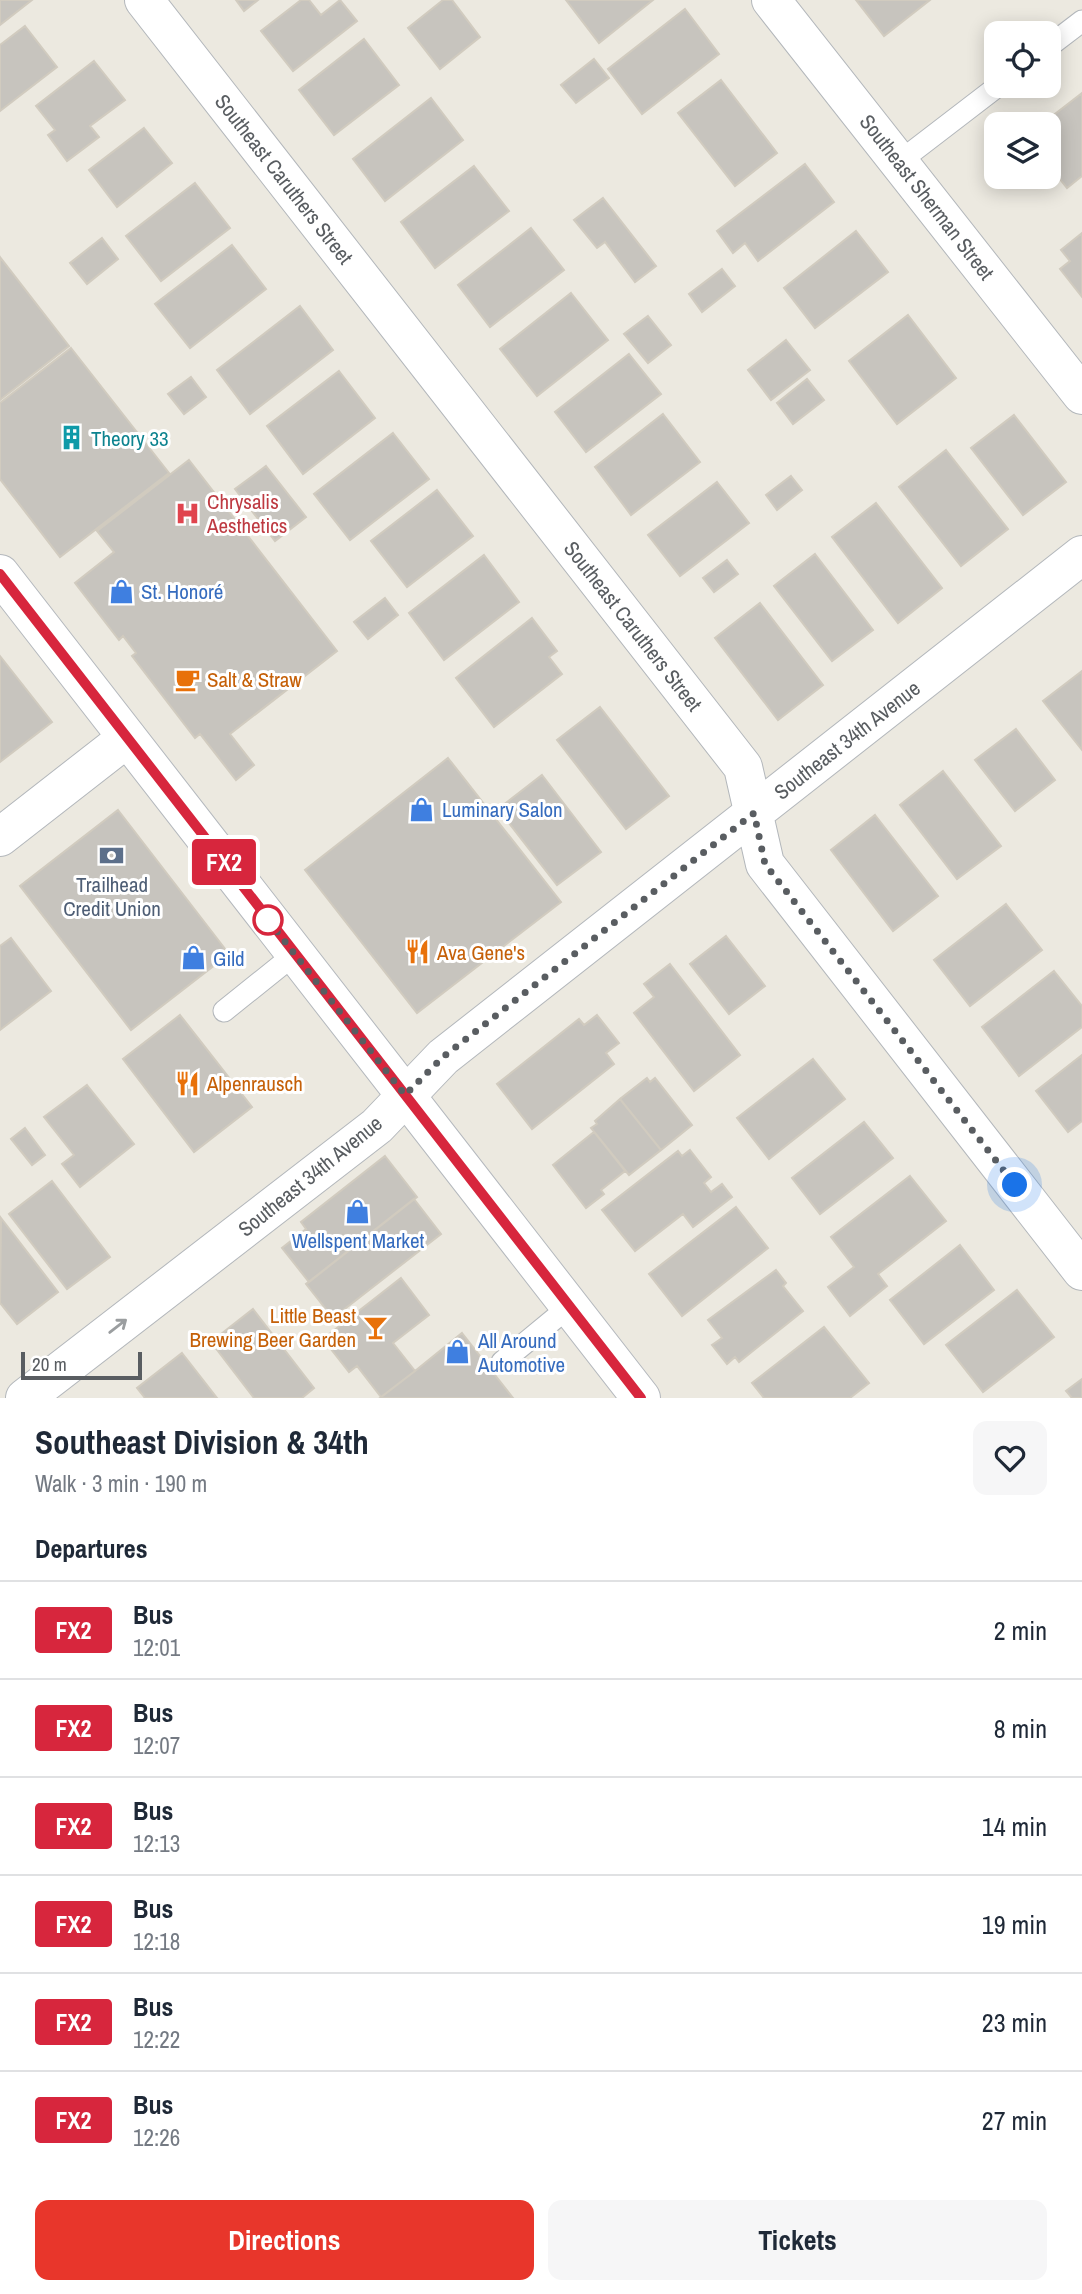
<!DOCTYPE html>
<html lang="en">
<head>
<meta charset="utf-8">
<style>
  :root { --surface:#fff; --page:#f6f6f7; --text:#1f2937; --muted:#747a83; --line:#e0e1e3; --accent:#e8362b }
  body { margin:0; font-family:"Archivo Narrow",sans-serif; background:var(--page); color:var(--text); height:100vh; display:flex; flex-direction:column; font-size:26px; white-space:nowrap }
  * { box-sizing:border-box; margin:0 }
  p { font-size:23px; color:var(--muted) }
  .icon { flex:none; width:38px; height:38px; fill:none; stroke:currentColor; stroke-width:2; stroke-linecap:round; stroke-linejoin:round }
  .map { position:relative; height:1398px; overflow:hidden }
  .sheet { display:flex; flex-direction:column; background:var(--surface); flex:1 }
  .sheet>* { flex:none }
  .badge { padding:0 14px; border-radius:5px; font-size:24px; line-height:46px }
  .buttons { position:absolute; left:984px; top:21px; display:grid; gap:14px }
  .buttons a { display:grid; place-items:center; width:77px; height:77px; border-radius:14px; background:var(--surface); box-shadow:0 4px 18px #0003; font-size:35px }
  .scale { position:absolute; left:21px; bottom:18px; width:121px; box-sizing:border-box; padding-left:7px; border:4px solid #595d61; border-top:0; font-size:19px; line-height:24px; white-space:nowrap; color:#595d61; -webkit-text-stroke:5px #fff; paint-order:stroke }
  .you { position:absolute; width:35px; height:35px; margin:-18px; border:5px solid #fff; border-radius:50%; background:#1a73e8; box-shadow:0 0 0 10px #1a73e833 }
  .map>.badge { position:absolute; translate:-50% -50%; box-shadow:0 0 0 4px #fff }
  h2 { padding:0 35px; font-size:26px; line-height:63px }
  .round { display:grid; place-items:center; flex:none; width:74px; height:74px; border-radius:14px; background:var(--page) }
  .summary { display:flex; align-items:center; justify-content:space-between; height:119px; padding:0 35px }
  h1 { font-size:33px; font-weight:800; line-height:52px }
  .action { display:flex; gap:14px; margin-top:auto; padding:14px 35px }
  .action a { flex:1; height:80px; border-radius:14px; background:var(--accent); color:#fff; font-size:28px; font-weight:800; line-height:80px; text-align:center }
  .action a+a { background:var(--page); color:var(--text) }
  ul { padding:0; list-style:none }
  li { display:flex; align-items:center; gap:21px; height:98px; padding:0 35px; border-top:2px solid var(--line) }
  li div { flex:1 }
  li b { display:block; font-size:26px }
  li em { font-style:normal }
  li .badge { min-width:77px; font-weight:700; text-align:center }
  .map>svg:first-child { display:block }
  .building { fill:#c7c4be; stroke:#d1cbbf; stroke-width:2 }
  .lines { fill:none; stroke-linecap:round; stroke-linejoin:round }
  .service-casing { stroke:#b3b7bb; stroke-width:23 }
  .minor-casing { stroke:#b3b7bb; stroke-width:40 }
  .secondary-casing { stroke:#b4b8bd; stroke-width:40 }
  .service { stroke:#fff; stroke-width:21 }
  .minor { stroke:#fff; stroke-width:38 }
  .secondary { stroke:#fff; stroke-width:38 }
  .oneway { stroke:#9b9ea0 }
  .line-casing { stroke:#fff; stroke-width:16 }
  .line { stroke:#d7263d; stroke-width:10 }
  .walk { stroke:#595d61; stroke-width:7; stroke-dasharray:0 12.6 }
  .stop-dot { fill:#fff; stroke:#d7263d; stroke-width:3.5 }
  .labels { text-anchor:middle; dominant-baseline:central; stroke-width:6; stroke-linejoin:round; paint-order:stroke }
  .street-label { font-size:21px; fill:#595d61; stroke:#fff }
  .culture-label { font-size:21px; fill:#0d838f; stroke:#fff; text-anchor:start }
  .health-label { font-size:21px; fill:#be3a42; stroke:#fff; text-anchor:start }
  .shop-label { font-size:21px; fill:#366cbe; stroke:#fff; text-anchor:start }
  .food-label { font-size:21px; fill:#c56008; stroke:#fff; text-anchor:start }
  .service-label { font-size:21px; fill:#4e5e75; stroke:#fff }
</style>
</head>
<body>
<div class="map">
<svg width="1082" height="1398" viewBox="0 0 1082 1398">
  <rect width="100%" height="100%" fill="#ece9e0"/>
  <path class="building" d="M0,0H32L0,25Z
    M236,0H258L244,11Z
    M301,0H309L321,15L340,0L357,21L293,71L261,31Z
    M443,0H452L480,37L440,69L408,28Z
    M566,0H653L599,43Z
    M856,0H930L884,36Z
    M685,9L719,54L642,114L608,69Z
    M25,26L57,67L0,111V45Z
    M364,39L399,85L334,135L299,90Z
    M594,59L609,78L576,103L561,85Z
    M94,61L125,100L90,126L99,137L67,161L48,135L55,130L36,106Z
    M721,80L777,153L735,186L678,113Z
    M1082,93V176L1067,188L1048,164V124H1042Z
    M431,98L463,140L385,201L353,159Z
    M144,128L172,163L117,207L89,170Z
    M805,164L834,202L758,261L745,243L733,253L717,231Z
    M474,166L509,211L435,268L401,222Z
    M195,183L230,228L161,281L126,236Z
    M603,198L656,266L635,282L605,242L597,248L574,220Z
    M531,228L564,270L490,327L458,285Z
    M856,231L888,272L815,328L784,288Z
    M1082,233V297L1060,269L1070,261L1061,250Z
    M102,238L118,259L87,284L70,263Z
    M232,245L266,289L190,348L155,304Z
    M0,257L69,346L0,400Z
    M722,269L735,286L702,312L689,294Z
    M571,293L608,340L537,396L500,349Z
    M300,306L333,350L250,414L217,370Z
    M908,315L956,378L897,424L849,361Z
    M648,316L671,345L648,363L624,334Z
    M786,340L810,370L771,400L748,370Z
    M71,348L169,473L60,557L0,479V403Z
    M629,354L661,394L586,452L555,412Z
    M339,371L375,418L303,474L267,426Z
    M191,377L206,397L184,414L168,394Z
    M807,379L824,400L793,424L777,403Z
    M663,414L700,462L631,515L595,467Z
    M1014,415L1066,482L1023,515L971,448Z
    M393,433L429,479L350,540L314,494Z
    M946,450L1008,529L961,566L899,487Z
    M189,460L337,651L230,734L254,765L236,780L200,734L195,738L132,656L136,653L123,636L119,640L75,583L114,552L97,531Z
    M266,466L306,517L275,541L235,489Z
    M791,476L802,490L777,510L766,495Z
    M717,482L749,523L680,576L648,535Z
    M437,490L473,536L407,587L371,541Z
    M876,503L942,588L898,623L832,537Z
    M815,554L873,630L832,661L774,586Z
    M484,555L519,602L444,660L409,613Z
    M727,560L738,574L714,592L703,578Z
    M385,598L398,615L368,639L354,622Z
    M760,603L823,685L778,720L715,638Z
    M532,618L557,651L549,657L562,674L494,727L456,678Z
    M0,656L52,722L0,762Z
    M1082,671V750L1043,701Z
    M600,707L669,796L626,829L557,740Z
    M1016,729L1055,780L1015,811L975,760Z
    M448,758L561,902L417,1013L305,870Z
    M943,771L1001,846L957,879L900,805Z
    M542,775L601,852L557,885L498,809Z
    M118,810L229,954L131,1030L20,886Z
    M875,815L938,896L893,931L831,850Z
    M1006,904L1042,950L970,1006L934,960Z
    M726,936L765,986L729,1014L690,964Z
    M11,938L51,991L0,1030V946Z
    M670,964L740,1055L694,1091L634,1013L654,997L644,984Z
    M1054,971L1082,1006V1027L1019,1076L982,1027Z
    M180,1015L252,1107L194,1152L123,1059Z
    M597,1015L619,1043L606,1053L614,1064L532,1129L497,1084L579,1019L584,1025Z
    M1082,1055V1121L1068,1132L1036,1091Z
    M813,1059L845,1099L769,1159L737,1118Z
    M647,1078L650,1082L655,1078L692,1125L661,1150L620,1099Z
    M87,1085L134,1144L80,1187L62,1164L74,1155L44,1117Z
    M620,1099L661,1150L629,1175L591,1128L597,1124L595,1121Z
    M864,1122L893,1158L820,1214L792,1178Z
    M25,1128L45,1155L32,1165L11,1139Z
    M594,1132L625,1171L601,1190L604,1194L586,1208L553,1165Z
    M690,1150L711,1177L704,1183L711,1192L722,1184L732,1197L693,1227L683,1214L635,1251L602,1210L678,1151L682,1156Z
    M385,1156L417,1197L309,1282L282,1248L306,1229L301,1222Z
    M910,1176L946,1221L878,1274L887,1286L850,1316L828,1287L854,1267L831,1237Z
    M52,1181L110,1257L67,1289L9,1214Z
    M414,1199L441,1234L333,1318L306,1284Z
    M736,1207L768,1248L682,1316L649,1274Z
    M1,1218L58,1292L17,1324L0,1303Z
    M960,1245L994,1290L924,1344L890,1300Z
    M776,1270L786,1283L783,1286L803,1311L739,1362L735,1357L727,1364L712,1345L722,1338L708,1320Z
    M401,1278L429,1315L393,1343L415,1371L381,1397L357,1366L349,1372L323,1339Z
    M1017,1290L1054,1337L983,1392L946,1345Z
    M253,1309L314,1388L302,1398H254L211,1342Z
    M824,1327L869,1383L850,1398H764L752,1383Z
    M462,1333L513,1398H380L415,1371Z
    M182,1353L217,1398H145L137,1388Z
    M1082,1379V1398H1072L1066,1391Z"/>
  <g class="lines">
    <defs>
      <path id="service" d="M1048,47L1082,21
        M899,162L998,86
        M224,1011L295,954
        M502,1362L570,1306"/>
      <path id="minor" d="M144,0L743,767L765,864L1082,1271
        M771,0L1082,395
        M0,837L127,738
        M25,1398L377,1126L443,1057L1082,555"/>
      <path id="secondary" d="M0,574L641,1398"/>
    </defs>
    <use href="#service" class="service-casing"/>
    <use href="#minor" class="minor-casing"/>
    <use href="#secondary" class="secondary-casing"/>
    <use href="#service" class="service"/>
    <use href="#minor" class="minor"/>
    <use href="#secondary" class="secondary"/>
  </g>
  <defs><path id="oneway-shaft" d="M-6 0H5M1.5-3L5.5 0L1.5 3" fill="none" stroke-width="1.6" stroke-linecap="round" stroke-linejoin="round" transform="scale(1.75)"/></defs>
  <use class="oneway" href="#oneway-shaft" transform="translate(118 1326) rotate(-38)"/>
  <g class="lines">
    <defs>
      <path id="line" d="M0,574L641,1398"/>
    </defs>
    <use href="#line" class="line-casing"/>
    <use href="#line" class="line"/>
    <path class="walk" d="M268,920L261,911L405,1095L443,1057L754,813L765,864L1015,1185"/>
  </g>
  <defs>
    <symbol id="building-bare" viewBox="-9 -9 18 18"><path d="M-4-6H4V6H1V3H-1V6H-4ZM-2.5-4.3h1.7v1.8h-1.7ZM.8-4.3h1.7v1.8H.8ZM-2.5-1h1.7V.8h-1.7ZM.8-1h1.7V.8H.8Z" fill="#0f9aa8" stroke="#fff" stroke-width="2.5" paint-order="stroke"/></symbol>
    <symbol id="hospital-bare" viewBox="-9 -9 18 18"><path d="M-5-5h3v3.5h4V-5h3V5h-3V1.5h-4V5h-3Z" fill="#e0444e" stroke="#fff" stroke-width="2.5" paint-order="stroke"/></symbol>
    <symbol id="shop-bare" viewBox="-9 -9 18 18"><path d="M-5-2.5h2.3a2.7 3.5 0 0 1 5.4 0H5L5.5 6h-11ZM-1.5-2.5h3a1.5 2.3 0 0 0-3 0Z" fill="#3f7fe0" stroke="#fff" stroke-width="2.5" paint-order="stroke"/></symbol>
    <symbol id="cafe-bare" viewBox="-9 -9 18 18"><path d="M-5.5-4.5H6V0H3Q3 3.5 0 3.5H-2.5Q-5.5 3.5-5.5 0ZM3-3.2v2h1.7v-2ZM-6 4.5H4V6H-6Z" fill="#e8710a" stroke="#fff" stroke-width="2.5" paint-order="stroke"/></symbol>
    <symbol id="bank-bare" viewBox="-9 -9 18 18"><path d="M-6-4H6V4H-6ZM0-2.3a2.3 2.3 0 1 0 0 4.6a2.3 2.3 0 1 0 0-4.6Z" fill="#5c6f8a" stroke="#fff" stroke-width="2.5" paint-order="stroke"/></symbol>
    <symbol id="restaurant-bare" viewBox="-9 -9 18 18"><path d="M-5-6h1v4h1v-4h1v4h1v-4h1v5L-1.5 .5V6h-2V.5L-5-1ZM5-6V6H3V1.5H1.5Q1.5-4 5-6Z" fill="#e8710a" stroke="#fff" stroke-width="2.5" paint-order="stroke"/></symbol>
    <symbol id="bar-bare" viewBox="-9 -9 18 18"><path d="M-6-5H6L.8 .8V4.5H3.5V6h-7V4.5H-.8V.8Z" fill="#e8710a" stroke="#fff" stroke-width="2.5" paint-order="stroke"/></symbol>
  </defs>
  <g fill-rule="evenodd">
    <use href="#building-bare" x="54" y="420" width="35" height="35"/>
    <use href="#hospital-bare" x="170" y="496" width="35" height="35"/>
    <use href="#shop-bare" x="104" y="574" width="35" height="35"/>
    <use href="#cafe-bare" x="170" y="662" width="35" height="35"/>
    <use href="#shop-bare" x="404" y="792" width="35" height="35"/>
    <use href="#bank-bare" x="94" y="838" width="35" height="35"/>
    <use href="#restaurant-bare" x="400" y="934" width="35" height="35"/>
    <use href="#shop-bare" x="176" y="940" width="35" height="35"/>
    <use href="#restaurant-bare" x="170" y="1066" width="35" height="35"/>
    <use href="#shop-bare" x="340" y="1194" width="35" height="35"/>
    <use href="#bar-bare" x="358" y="1310" width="35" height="35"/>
    <use href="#shop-bare" x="440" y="1334" width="35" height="35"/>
  </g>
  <circle class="stop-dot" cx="268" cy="920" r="14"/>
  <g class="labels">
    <g class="street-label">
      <text transform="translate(284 179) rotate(52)">Southeast Caruthers Street</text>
      <text transform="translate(927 197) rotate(52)">Southeast Sherman Street</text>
      <text transform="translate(633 626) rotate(52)">Southeast Caruthers Street</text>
      <text transform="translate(847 740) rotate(-38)">Southeast 34th Avenue</text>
      <text transform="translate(310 1176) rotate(-39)">Southeast 34th Avenue</text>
    </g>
    <g class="culture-label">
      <text x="91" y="438">Theory 33</text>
    </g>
    <g class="health-label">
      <text x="207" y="501">Chrysalis<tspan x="207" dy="24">Aesthetics</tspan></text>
    </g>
    <g class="shop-label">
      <text x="141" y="591">St. Honoré</text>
      <text x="442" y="809">Luminary Salon</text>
      <text x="213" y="958">Gild</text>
      <text x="358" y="1240" text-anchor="middle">Wellspent Market</text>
      <text x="478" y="1340">All Around<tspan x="478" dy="24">Automotive</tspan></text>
    </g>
    <g class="food-label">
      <text x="207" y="679">Salt &amp; Straw</text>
      <text x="437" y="952">Ava Gene's</text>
      <text x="207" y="1083">Alpenrausch</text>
      <text x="356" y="1315" text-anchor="end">Little Beast<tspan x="356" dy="24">Brewing Beer Garden</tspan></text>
    </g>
    <g class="service-label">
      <text x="112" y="884">Trailhead<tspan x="112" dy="24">Credit Union</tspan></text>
    </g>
  </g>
</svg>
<div class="buttons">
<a><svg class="icon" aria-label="locate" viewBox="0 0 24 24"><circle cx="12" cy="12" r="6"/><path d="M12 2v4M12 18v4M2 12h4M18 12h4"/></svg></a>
<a><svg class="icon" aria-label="layers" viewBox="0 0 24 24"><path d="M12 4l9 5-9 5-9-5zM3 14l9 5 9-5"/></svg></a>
</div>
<div class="scale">20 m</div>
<div class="you" style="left:1015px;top:1185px"></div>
<b class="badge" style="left:224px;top:862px;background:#d7263d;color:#fff">FX2</b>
</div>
<section class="sheet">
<div class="summary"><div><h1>Southeast Division &amp; 34th</h1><p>Walk · 3 min · 190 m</p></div><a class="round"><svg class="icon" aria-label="heart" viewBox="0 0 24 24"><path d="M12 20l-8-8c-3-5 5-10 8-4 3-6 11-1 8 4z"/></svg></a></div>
<h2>Departures</h2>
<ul>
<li><span class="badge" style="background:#d7263d;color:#fff">FX2</span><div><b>Bus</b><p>12:01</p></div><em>2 min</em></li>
<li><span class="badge" style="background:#d7263d;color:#fff">FX2</span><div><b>Bus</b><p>12:07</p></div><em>8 min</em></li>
<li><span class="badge" style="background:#d7263d;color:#fff">FX2</span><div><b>Bus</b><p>12:13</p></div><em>14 min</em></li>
<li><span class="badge" style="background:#d7263d;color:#fff">FX2</span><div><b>Bus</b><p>12:18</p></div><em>19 min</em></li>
<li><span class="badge" style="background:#d7263d;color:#fff">FX2</span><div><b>Bus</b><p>12:22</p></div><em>23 min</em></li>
<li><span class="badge" style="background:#d7263d;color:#fff">FX2</span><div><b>Bus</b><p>12:26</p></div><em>27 min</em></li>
</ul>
<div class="action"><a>Directions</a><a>Tickets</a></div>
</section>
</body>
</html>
